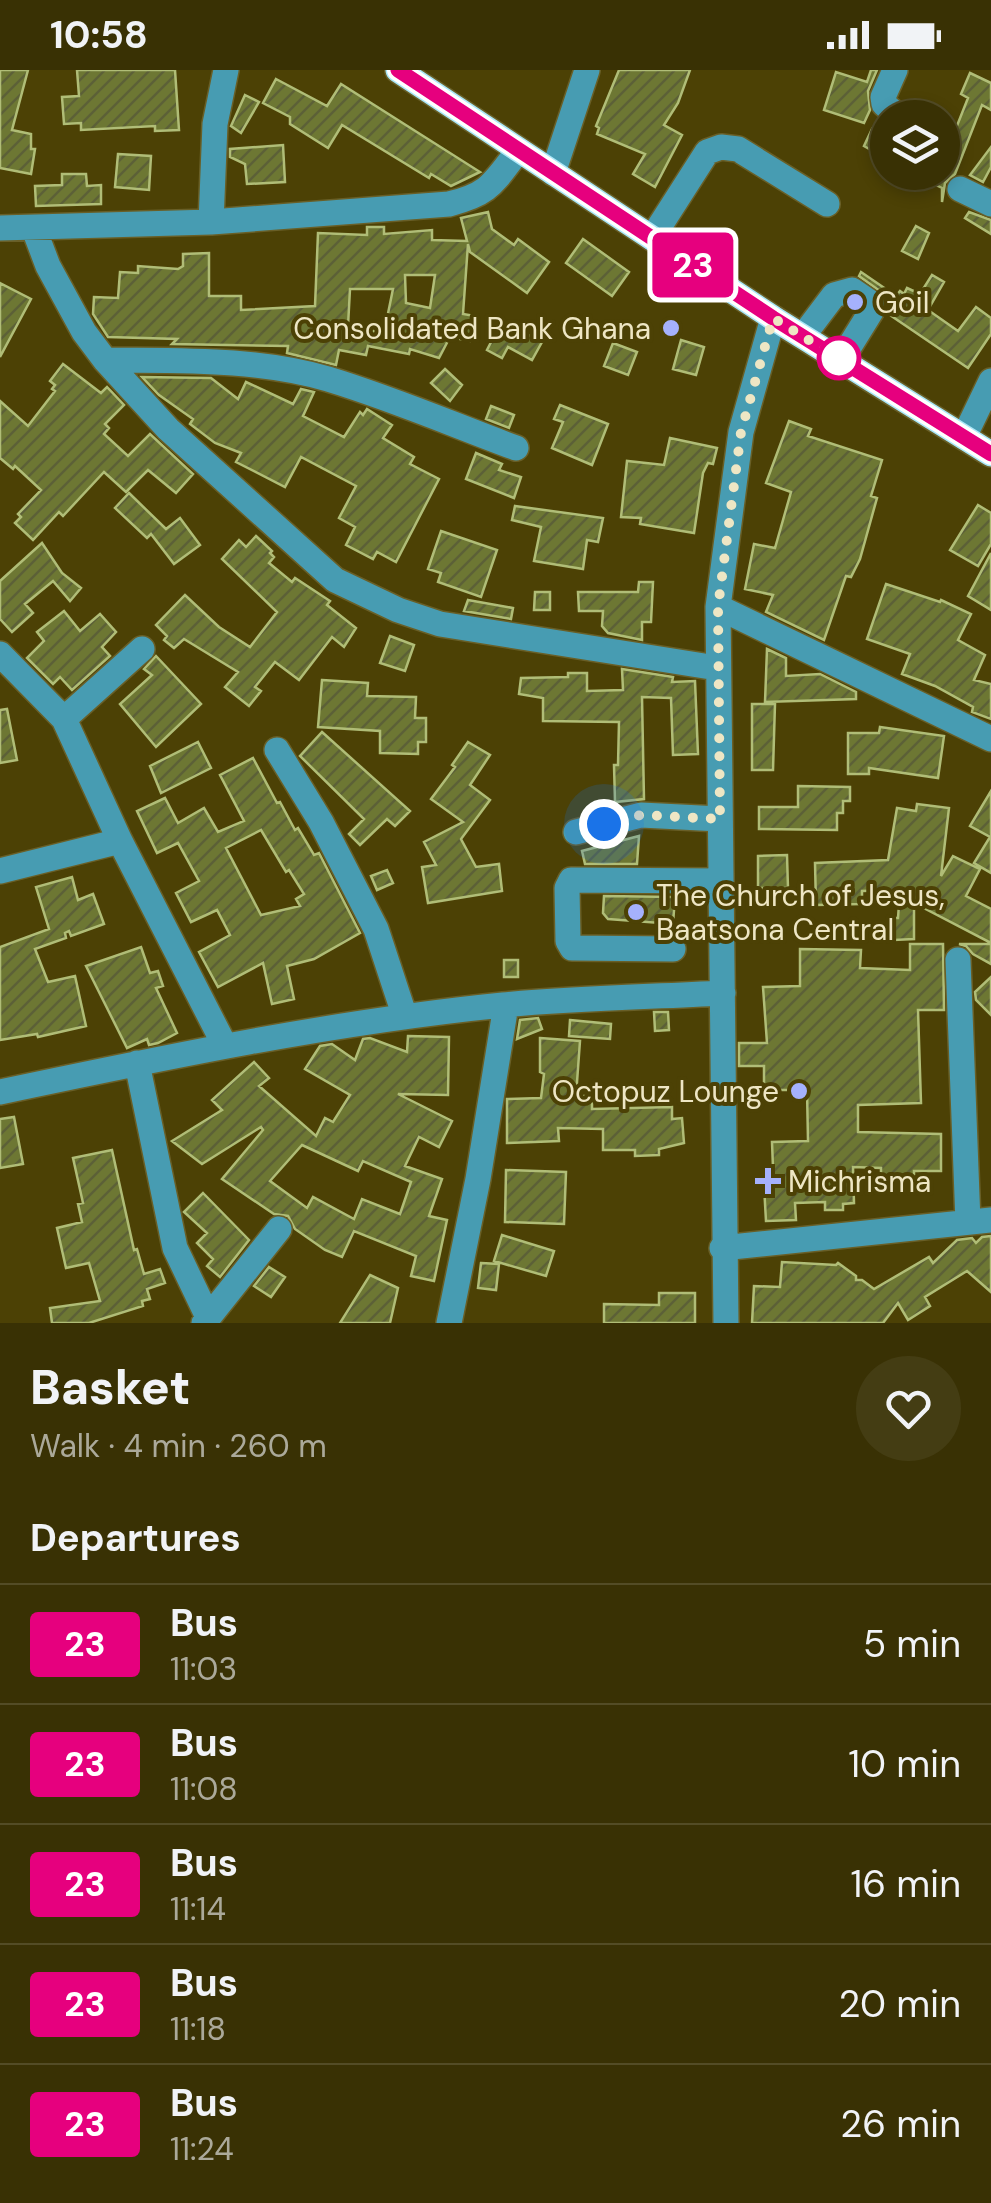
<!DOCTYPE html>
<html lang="en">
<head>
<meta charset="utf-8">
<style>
  :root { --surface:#393104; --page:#443d13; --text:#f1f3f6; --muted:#aba99a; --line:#534c26 }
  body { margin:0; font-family:"DM Sans",sans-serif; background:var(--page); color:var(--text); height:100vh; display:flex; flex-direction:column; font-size:38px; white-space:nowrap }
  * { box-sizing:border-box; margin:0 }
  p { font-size:32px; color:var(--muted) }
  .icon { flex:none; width:55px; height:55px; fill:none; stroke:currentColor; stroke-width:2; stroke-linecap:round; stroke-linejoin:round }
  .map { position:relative; height:1253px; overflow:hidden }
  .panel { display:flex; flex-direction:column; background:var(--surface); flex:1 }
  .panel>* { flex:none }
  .badge { padding:0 20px; border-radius:8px; font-size:35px; line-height:65px }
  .tools { position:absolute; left:870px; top:30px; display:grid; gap:20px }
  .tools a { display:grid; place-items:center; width:90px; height:90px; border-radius:50%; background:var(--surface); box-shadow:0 5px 15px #0003,0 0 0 2px var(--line); font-size:50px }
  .you { position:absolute; width:50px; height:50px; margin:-25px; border:8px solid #fff; border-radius:50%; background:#1a73e8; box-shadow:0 0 0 15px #1a73e833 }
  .map>.badge { position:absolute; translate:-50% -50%; box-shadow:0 0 0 5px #fff }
  h2 { padding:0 30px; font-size:38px; line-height:90px }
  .round { display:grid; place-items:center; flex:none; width:105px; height:105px; border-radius:52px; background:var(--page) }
  .headline { display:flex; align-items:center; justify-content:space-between; height:170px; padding:0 30px }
  h1 { font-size:48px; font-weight:800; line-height:75px }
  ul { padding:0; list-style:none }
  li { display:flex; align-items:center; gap:30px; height:120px; padding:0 30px; border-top:2px solid var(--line) }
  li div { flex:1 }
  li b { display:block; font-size:38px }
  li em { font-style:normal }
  li .badge { min-width:110px; font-weight:700; text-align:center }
  .status { display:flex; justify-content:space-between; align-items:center; height:70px; padding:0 50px; background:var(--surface); direction:ltr }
  .status svg { height:28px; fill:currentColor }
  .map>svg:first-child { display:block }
  .building { fill:url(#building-hatch); stroke:#b0bd77; stroke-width:2.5; fill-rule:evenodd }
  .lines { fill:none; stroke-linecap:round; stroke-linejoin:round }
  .minor-casing { stroke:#695f27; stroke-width:28 }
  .major-casing { stroke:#695f27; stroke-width:28 }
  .minor { stroke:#479cb2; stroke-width:25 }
  .major { stroke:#aae7f8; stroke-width:25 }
  .line-casing { stroke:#fff; stroke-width:22 }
  .line { stroke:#e6007e; stroke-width:15 }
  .walk { stroke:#eee6c4; stroke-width:10; stroke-dasharray:0 18 }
  .poi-dot { fill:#a5b1fc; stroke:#4c4105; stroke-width:4 }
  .stop-dot { fill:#fff; stroke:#e6007e; stroke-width:5 }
  .labels { text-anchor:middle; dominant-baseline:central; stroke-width:8; stroke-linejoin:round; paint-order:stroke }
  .poi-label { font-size:30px; fill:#eee6c4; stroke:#4c4105; text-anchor:start }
</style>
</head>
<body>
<div class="status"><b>10:58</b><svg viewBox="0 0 49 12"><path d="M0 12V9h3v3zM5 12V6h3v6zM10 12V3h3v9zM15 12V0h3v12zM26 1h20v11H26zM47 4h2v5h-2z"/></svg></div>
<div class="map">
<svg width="991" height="1253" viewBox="0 0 991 1253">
  <defs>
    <pattern id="building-hatch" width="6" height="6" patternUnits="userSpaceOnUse" patternTransform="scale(2.5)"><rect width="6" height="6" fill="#6d7733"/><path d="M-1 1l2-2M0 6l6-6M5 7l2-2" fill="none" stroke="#5c6037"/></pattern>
  </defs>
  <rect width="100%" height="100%" fill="#4c4105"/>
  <path class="building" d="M0,0H28L12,60L31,64V79H35L31,104L0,98Z
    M77,0H175L179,60L155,61V56L81,60V53L64,54L62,27L79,26Z
    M619,0H690L678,33L664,55L682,65L655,117L633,104L645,84L597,64L599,58L596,56Z
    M871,0H877L868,21L870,40L864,53L824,40L836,2L867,12Z
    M970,3L991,13V40L982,35L955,104L945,113L942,132V118L909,102H942V72L949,76L968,28L961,24Z
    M276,9L327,36L341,14L480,102L451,116L431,104L429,108L342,55L328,78L290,54V47L263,33Z
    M245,25L259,32L241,63L231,56Z
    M872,59L888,68L880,85L864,76Z
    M283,75L285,112L247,114L245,94L230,87V79Z
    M991,77V97L983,112L970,105Z
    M118,84L151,86L149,120L115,117Z
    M62,104H86L87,116L101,115V134L36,136L35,116L62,115Z
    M488,142L492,159L514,175L518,169L549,192L527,223L470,182L468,174L463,244L475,246L470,271L450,267L439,288L410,279L409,284L368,276L366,285L339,280L336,295L287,283L288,276L172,274L177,269L108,267L93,244L94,227L118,228L120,202L138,203V196L178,199L183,196V184L209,183V226H241V240L315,236L318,163L367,165V157H384V164L432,160V170L467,171L461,148ZM405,205H435L430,238L406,233ZM350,219H393L384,263L348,256Z
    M969,142L991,150V164L965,148Z
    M916,156L929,163L918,189L902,181Z
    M583,169L629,202L612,226L566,193Z
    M861,202L896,226L900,221L904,224L907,218L920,224L932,205L944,212L928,240L958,261L976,237L991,248V264L968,298L887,243L884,224L859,206Z
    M0,213L31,229L0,287Z
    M502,251L542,272L532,290L508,277L502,288L487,280Z
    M681,270L704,277L696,305L673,299Z
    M613,273L637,282L628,305L604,296Z
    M63,294L101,323L107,317L124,335L105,354L109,358L104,364L128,386L150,364L193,404L176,423L148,400L126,422L104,402L63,446L59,442L33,470L15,453L21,447L18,444L41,420L15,396L13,399L0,388V331L28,356L55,321L52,319L55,315L50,311Z
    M445,299L462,315L450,331L431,313Z
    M142,307L211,308L238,329L246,312L293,334L301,319L314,322L303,346L344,367L360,342L363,345L367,339L392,355L383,368L414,387L410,394L439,409L396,492L377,482L373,489L346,475L355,457L339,448L356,416L301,387L285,417L236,392L241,383L215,373L190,354L193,349L159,325Z
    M560,335L608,354L592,395L552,378L563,352L554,349Z
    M491,336L514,345L509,358L486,349Z
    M789,351L811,359L808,366L882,390L871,426L877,428L860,489L851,507L846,506L824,570L766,542L773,525L745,519L754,474L775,478L791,422L766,413Z
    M670,368L717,378L713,394L708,393L703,403L694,463L640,454L641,448L621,447L627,391L664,395Z
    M476,383L502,394L499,400L521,407L514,428L466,409Z
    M129,423L166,459L180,448L200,475L174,494L151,464L147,468L115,438Z
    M978,435L991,443V474L978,496L950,480Z
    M515,436L603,448L598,472L587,470L583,499L534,491L541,457L512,450Z
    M441,461L497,480L481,527L438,512L441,503L428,499Z
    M256,466L272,481L270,483L274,487L269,493L292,512L295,508L330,531L327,535L356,558L344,577L332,567L299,610L275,592L255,617L261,621L249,636L225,617L238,602L184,569L174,578L164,570L167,566L156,555L185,525L219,557L250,577L277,542L222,489L239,470L246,477Z
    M42,473L62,503L81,518L70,531L53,511L25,534L33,543L12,562L0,549V511Z
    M991,483V540L968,526Z
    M639,512H653L651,552H642V570L608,563L602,556L603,541H579L578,522H638Z
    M886,514L940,532L941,530L971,544L958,570L985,585L974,610L991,614V649L972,642L973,637L935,616L902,604L910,584L867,569Z
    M535,522H550V540H534Z
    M468,530L513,538L511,549L464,541Z
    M64,541L80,561L100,544L116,562L102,577L110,586L72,620L60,607L53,614L27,588L44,571L37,562Z
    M390,566L414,575L405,601L380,593Z
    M767,579L786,588V606L820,604L856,622V629L765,632Z
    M156,586L201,634L156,677L120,634L152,605L144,599Z
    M622,599L673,607L672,612L695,611L698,684L673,685L671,628L642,627L644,729L615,732L614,695H618L619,652L543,651V628L519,624L521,608L568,607V603H587V621L623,620Z
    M322,610L368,613L367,626L416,627L415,648H426V672H418V684L380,683V661L318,657Z
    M752,634H775L773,700H752Z
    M7,639L17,690L0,693V640Z
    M880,657L944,666L938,708L869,698V704H848V663H879Z
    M322,662L410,741L395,756L387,749L360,775L349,764L364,749L300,686Z
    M198,672L211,698L161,723L150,696Z
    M468,672L490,685L470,715L490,730L461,769L476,797L499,794L502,821L428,833L422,797L436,795L424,772L463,752L431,729L455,697L452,695Z
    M253,688L277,733L280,732L295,760L298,758L314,785L319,783L360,863L314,889L287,896L294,929L272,934L263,893L218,917L199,882L230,865L217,840L191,852L176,823L199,811L178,773L157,783L137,741L165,728L178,753L204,738L218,762L244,751L220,705ZM261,760L286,802L289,800L304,824L296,829L300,836L261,845L226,778Z
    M798,716L850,717V731H843V743H837V760L759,759V737H798Z
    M991,721V803L974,793L990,767L970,756Z
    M917,734L949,738L941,806L953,786L980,799L966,826L991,839V873L914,833V869L894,870V848H898L900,820L862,821V834L816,835L815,793L888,790L897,738L916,741Z
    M639,766L637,794H585L582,781Z
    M787,785L788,818H758V786Z
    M387,800L393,813L377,820L371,806Z
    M72,807L78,830L93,824L104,854L71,866L69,861L65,863L66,868L35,879L48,912L75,906L86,956L38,967L37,964L0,970V877L49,859L36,817Z
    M604,826L675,827L673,854L608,849L603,843Z
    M910,874H943L944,940H918L921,1033L858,1035V1062L941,1064V1101H914V1113H881V1098L853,1097L854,1133L843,1134V1140H825V1132L795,1133L796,1150L766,1151L763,1098H773L772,1072L808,1071L807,1020H764V996H739V973H767L763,917L800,916V879L861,880L860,898L910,900Z
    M959,874H991V894L973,884L966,876Z
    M141,877L150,903L158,901L163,916L156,918L177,963L158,973L149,975L147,969L127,978L86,896Z
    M504,890H518V907H504Z
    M991,907V945L976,930L975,922Z
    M654,942H668L669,960L655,961Z
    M538,948L542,959L517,969L520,950Z
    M570,950L611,954L610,969L569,966Z
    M408,966L449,967L448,1025L398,1024L452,1051L439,1077L419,1067L405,1096L442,1109L429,1146L447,1150L434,1211L411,1206L416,1186L354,1161L342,1187L325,1180L295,1159L288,1146L274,1144L222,1109L263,1060L261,1057L202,1094L172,1071L222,1040L212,1030L254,992L269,1008L259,1016L316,1066L325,1048L333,1052L350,1025L305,999L320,976L332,974L355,990L363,969L370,968L407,982ZM302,1075L358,1101L363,1091L411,1112L400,1144L362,1129L354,1149L313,1127L307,1138L270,1111Z
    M540,968L580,971L576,1026H592V1039L672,1037V1049L682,1048L684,1073L659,1079V1085L635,1086V1080H603V1059L558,1058L559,1071L507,1073V1029L541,1028L544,1004L540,1002Z
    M14,1047L23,1094L0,1098V1049Z
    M112,1080L134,1180L137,1179L144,1204L160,1199L165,1213L147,1219L150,1229L142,1231L143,1236L89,1253H52L50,1238L100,1231L89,1193L66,1198L57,1158L82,1152L78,1134L83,1133L73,1088Z
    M506,1100L566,1102L564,1154L505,1152Z
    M203,1123L249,1170L220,1207L207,1196L213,1189L197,1173L207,1163L184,1142Z
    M502,1165L554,1181L546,1206L494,1191Z
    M991,1166V1222L967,1201L925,1227L930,1236L908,1250L898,1233L883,1253H752L754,1216L780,1217L782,1192L836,1195L838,1193L856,1206V1210H862L874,1219L929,1187L933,1193L957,1170L972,1168L976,1173L982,1167Z
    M481,1193L499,1194L496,1220L478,1218Z
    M269,1197L285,1207L271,1227L254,1216Z
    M370,1205L398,1218L390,1253H340Z
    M659,1223H695V1253H604V1234L659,1235Z"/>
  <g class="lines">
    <defs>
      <path id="minor" d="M895,0L883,27L884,34L894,43L908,48
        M553,103L587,0
        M960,119L991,134
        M211,152L215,54L226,0
        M0,158L211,152L449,134C490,124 493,113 518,81
        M34,159L48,196L84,262L105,290L168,359L335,510L398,540L440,554L717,598
        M652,168L707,82L721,77L738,79L827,134
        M803,266L834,225L852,220L871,233L872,240L841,290
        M105,290C178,291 257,288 328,309C391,328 454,355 516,378
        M964,367L991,311
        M718,537L991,669
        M0,584L64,649L120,771L225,976
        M64,649L142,579
        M277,680L321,752L376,859L405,947
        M576,762L641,745L720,749
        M0,801L120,771
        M673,879L572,878L568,871L567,818L571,810L721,811
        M958,890L968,1152
        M137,993L175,1178L208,1247
        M0,1022C166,987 333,952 503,935C576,928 650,927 723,923
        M722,1178L991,1150
        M204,1253L279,1159
        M449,1253L478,1109L506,935
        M726,1253L718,537L741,362L773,248"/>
      <path id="major" d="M398,0L773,248L991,384"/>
    </defs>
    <use href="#minor" class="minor-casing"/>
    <use href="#major" class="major-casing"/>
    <use href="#minor" class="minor"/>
    <use href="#major" class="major"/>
  </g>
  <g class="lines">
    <defs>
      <path id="line" d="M398,0L773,248L991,384"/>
    </defs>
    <use href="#line" class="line-casing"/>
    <use href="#line" class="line"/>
    <path class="walk" d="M604,754L641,745L720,749L718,537L741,362L773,248L841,290L839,288"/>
  </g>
  <g class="poi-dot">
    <circle cx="855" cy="232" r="10"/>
    <circle cx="671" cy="258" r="10"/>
    <circle cx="636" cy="842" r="10"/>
    <circle cx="799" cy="1021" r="10"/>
    <path d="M763 1096h10v10h10v10h-10v10h-10v-10h-10v-10h10z"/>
  </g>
  <circle class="stop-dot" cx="839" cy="288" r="20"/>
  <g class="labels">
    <g class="poi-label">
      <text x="875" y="232">Goil</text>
      <text x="651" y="258" text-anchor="end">Consolidated Bank Ghana</text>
      <text x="656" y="825">The Church of Jesus,<tspan x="656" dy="34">Baatsona Central</tspan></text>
      <text x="779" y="1021" text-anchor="end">Octopuz Lounge</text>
      <text x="788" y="1111">Michrisma</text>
    </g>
  </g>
</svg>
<div class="tools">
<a><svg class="icon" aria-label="layers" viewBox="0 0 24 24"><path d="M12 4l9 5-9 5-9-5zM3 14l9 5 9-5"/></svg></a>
</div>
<div class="you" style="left:604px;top:754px"></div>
<b class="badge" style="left:693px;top:195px;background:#e6007e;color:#fff">23</b>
</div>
<section class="panel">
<div class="headline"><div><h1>Basket</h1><p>Walk · 4 min · 260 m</p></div><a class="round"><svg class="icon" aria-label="heart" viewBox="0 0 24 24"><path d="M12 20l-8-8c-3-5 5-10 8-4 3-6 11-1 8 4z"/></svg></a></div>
<h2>Departures</h2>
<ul>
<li><span class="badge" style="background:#e6007e;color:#fff">23</span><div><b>Bus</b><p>11:03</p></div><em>5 min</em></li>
<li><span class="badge" style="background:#e6007e;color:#fff">23</span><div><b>Bus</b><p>11:08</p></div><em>10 min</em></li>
<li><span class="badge" style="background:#e6007e;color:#fff">23</span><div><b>Bus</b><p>11:14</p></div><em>16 min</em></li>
<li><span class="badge" style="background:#e6007e;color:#fff">23</span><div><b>Bus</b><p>11:18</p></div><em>20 min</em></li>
<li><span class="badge" style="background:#e6007e;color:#fff">23</span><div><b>Bus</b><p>11:24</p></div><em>26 min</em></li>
</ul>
</section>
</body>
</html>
